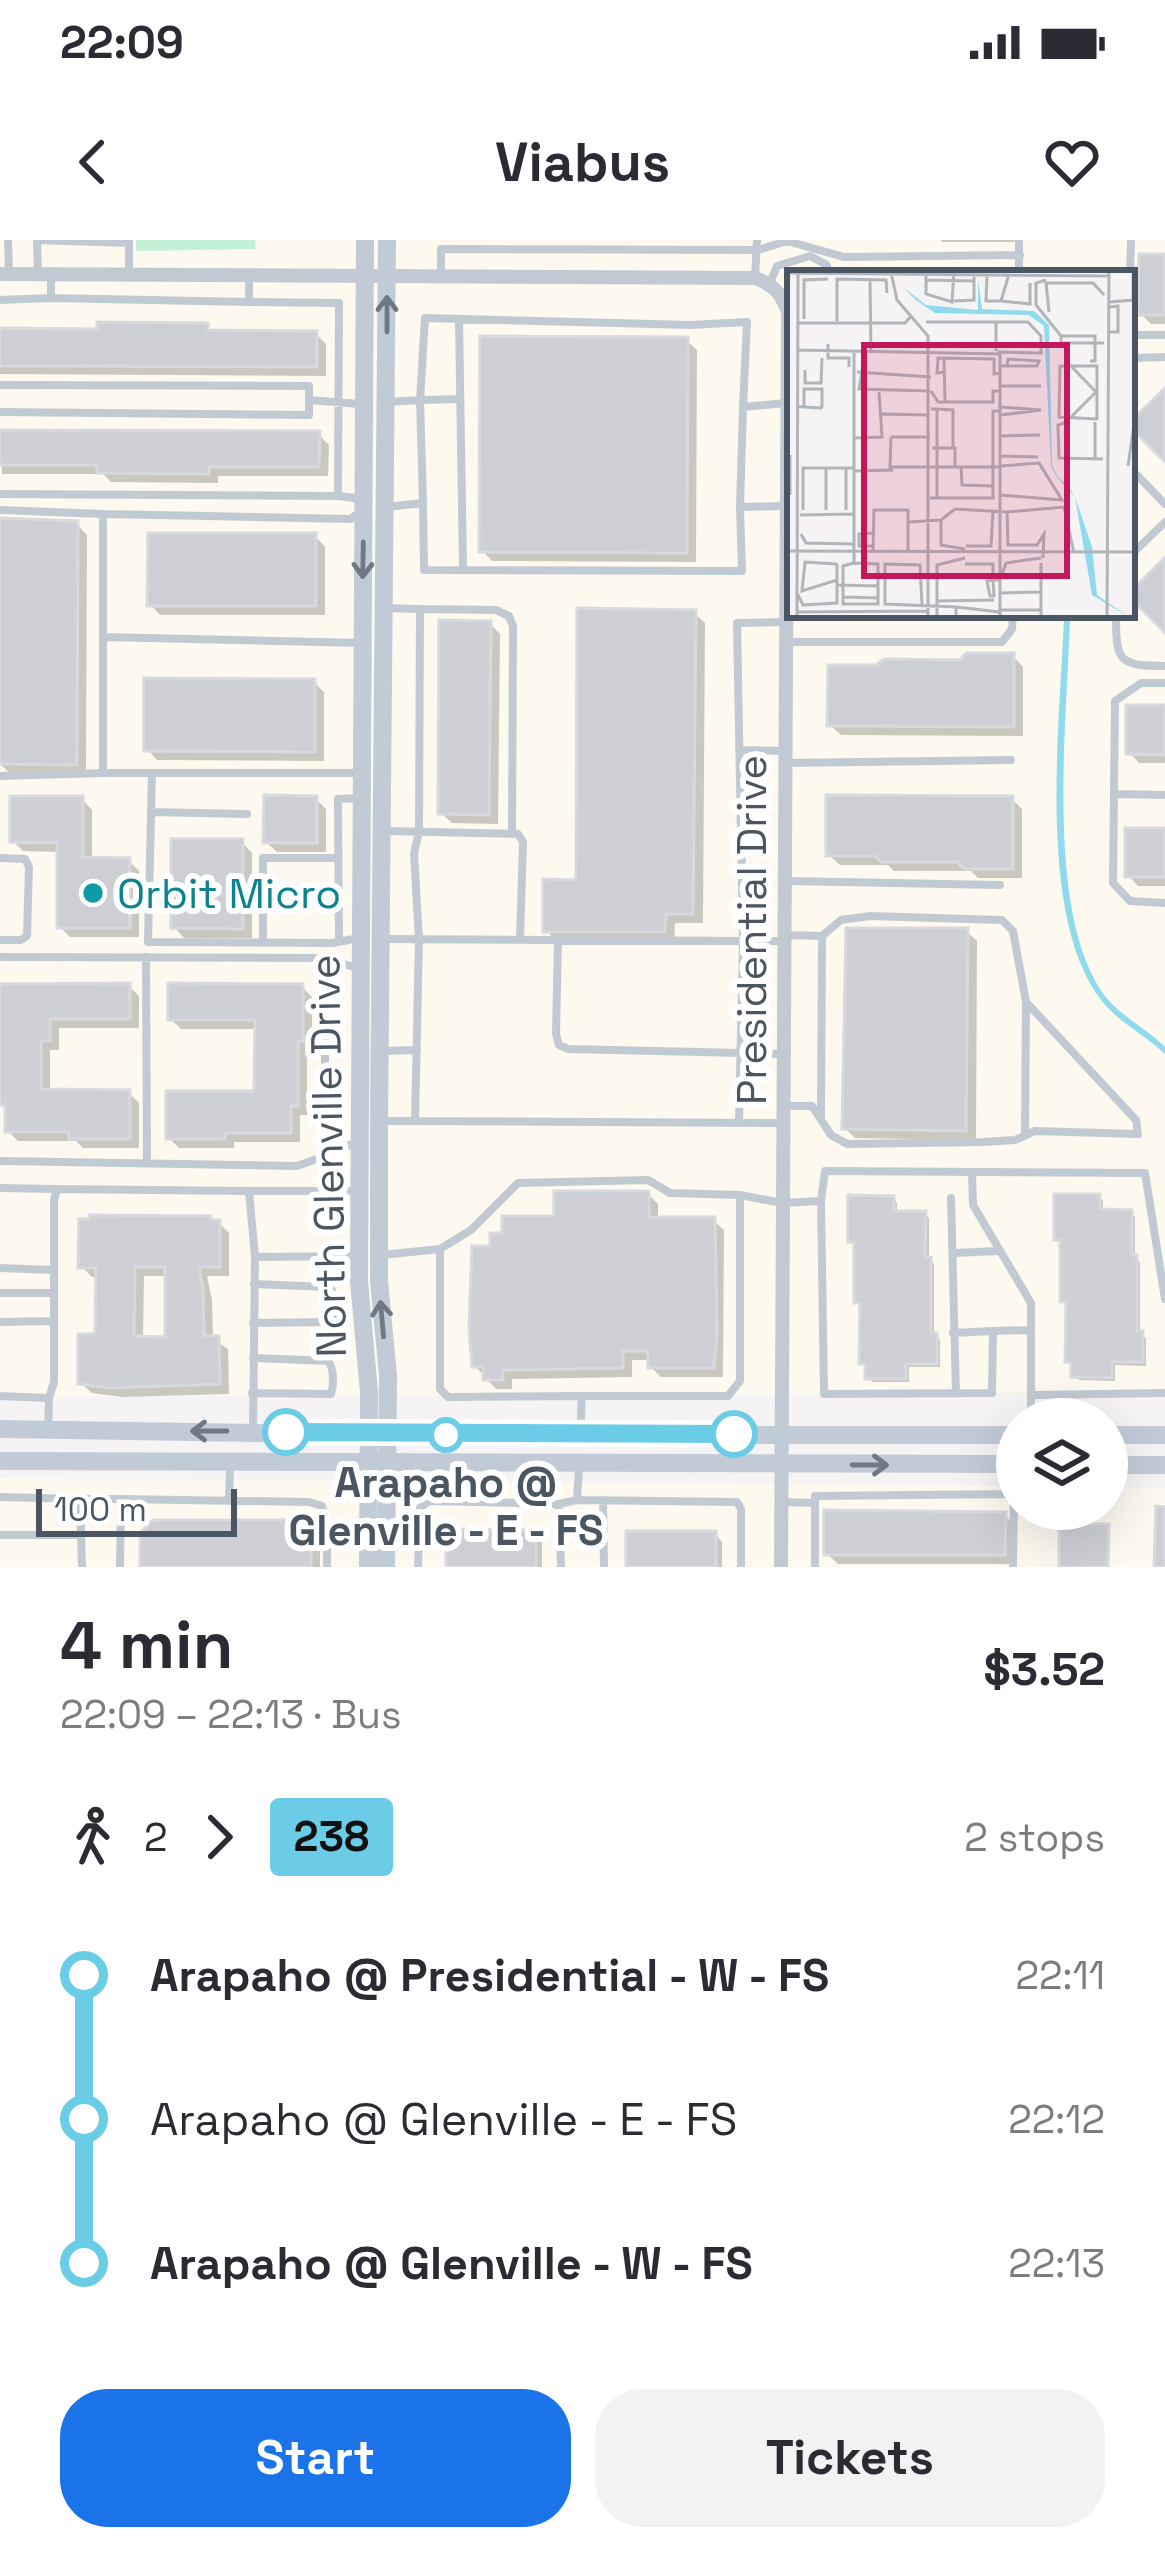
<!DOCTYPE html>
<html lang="en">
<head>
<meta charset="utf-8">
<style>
  :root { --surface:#fff; --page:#f2f2f3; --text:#2b2b33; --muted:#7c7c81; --accent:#1a73e8 }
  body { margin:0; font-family:"Space Grotesk",sans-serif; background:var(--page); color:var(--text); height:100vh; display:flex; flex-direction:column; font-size:45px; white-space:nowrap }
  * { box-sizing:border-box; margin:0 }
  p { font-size:39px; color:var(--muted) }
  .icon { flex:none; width:66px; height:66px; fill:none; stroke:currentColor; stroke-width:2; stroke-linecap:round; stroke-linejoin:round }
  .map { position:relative; height:1327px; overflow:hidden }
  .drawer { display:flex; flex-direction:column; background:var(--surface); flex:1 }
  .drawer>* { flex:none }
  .badge { padding:0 24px; border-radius:9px; font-size:42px; line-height:78px }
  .fabs { position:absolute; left:996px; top:1158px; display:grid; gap:24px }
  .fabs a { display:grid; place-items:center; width:132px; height:132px; border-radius:50%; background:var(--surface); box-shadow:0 12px 48px #0002; font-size:60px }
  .scale { position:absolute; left:36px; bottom:30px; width:201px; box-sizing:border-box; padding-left:12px; border:6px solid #4a5661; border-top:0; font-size:33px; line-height:42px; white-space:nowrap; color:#4a5661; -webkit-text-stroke:9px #fff; paint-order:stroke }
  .map>.badge { position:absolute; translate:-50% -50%; box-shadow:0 0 0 6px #fff }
  .legs { display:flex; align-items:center; gap:18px; height:132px; padding:0 60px; font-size:39px }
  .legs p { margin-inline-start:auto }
  .head { display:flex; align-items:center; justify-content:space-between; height:204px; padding:0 60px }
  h1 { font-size:66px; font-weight:700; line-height:90px }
  .action { display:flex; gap:24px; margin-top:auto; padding:24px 60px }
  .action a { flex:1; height:138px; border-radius:48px; background:var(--accent); color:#fff; font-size:48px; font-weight:700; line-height:138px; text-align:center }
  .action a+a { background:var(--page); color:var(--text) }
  ul { padding:0 60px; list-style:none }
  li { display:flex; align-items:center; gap:42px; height:144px; font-size:45px }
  li i { display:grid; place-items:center; width:18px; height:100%; margin:0 15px; background:currentColor }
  li i::after { content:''; width:30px; height:30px; margin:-15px; border:9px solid; border-radius:50%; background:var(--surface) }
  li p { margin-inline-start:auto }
  li:first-child i { background:linear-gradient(#0000 50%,currentColor 0) }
  li:last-child i { background:linear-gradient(currentColor 50%,#0000 0) }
  .status { display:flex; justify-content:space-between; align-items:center; height:84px; padding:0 60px; background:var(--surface); direction:ltr }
  .status svg { height:33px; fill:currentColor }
  header { display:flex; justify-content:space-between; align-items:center; height:156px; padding:0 60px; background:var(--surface); font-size:54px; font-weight:700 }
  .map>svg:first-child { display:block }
  .commercial { fill:#fdf9ef; fill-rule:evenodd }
  .green { fill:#c3f1d5 }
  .water { fill:#90daee }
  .shadow { fill:#0003; fill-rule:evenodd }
  .building { fill:#cdcfd5; stroke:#d7d9de; stroke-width:3; fill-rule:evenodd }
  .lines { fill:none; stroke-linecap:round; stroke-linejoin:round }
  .lane { stroke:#c1cad2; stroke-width:8 }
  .street { stroke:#c1cad2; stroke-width:14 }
  .secondary { stroke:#c1cbd6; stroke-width:18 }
  .oneway { stroke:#6e7984 }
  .line-1-casing { stroke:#fff; stroke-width:27 }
  .line-1 { stroke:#6bcce7; stroke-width:18 }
  .culture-dot { fill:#0f9aa8; stroke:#fff; stroke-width:4.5 }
  .stop-1-dot { fill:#fff; stroke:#6bcce7; stroke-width:6 }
  .labels { text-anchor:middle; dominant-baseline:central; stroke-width:12; stroke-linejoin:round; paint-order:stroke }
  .culture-label { font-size:42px; fill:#0d838f; stroke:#fff; text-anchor:start }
  .street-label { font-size:42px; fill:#4a5661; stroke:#fff }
  .stop-label { font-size:42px; font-weight:bold; fill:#4a5661; stroke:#fff }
  .inset-road { fill:none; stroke:#b1b4b9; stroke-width:3 }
  .view { fill:#c2185b; fill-opacity:0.15; stroke:#c2185b; stroke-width:6 }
  .inset-edge { fill:none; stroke:#4a5661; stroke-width:6 }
</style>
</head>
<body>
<div class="status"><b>22:09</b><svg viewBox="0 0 49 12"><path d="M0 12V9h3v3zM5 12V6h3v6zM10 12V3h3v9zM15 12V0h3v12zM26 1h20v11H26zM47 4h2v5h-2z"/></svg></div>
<header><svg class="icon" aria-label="back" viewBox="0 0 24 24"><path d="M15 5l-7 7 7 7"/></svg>Viabus<svg class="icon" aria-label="heart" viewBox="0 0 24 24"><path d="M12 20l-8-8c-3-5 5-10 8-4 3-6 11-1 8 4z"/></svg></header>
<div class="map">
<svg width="1165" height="1327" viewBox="0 0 1165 1327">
  <rect width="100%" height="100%" fill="#f5f3f3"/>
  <path class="commercial" d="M0,0H1165V1152L0,1157ZM790,33H1132V375H790Z
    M0,1238L1017,1246V1269H1107V1247H1165V1327H0Z"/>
  <path class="green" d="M136,0H255L256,9L136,11Z"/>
  <path class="water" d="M1064,375H1070C1068,476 1044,667 1102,752C1118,775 1145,787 1165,807V814C1145,795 1118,782 1101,760C1035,674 1061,479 1064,375Z"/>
  <path class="shadow" d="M941,0H1018V2H942Z
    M1165,17V84H1151L1141,74Z
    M206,86L214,93L316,94L326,104V136L0,134V91L100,92Z
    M686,100L697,110L696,322L492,321L482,310Z
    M0,193L318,194L329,205L328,236H218V243L111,242L103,234H2Z
    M77,284L87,295L86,534L10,533L0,524Z
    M315,296L325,307V375H160L150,364Z
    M694,373L705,383L703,683H675L674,701H556L546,690L579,643Z
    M490,384L500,394L498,584L452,583L441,573Z
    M1013,416L1023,427V496L841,495L830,485L961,423Z
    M314,442L324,452V521L157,520L147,509Z
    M1165,468V523H1139L1129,512Z
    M82,559L92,570V620L129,621L139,631V697H70L60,687V612L23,611L13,601Z
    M316,559L326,569V612H277L266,602Z
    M1012,559L1022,569V638H978L971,631H894L888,625H840L829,615Z
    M1165,591V646H1138L1128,635Z
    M242,602L252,613V698H184L174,687Z
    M966,691L977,701L976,900L855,898L845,888Z
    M129,746L139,756V788H59V810H50V853H129L139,863V908H83L76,901H18L8,891V870L2,864L0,747Z
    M302,747L312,757V810H307V875H300V902H234V908H179L169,898L257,854L258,789H181L171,779Z
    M648,954L658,964V980H713L724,990L723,1137H661L651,1127V1120H632V1137L512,1139V1149H496L475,1126L492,1009L557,979Z
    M1098,957L1103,961V972L1130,973L1135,977V1017L1140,1023V1094L1146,1098V1126L1115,1125V1141L1079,1140L1068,1121V1066L1063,1060L1061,1003L1057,999Z
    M892,958L897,963V974H924L929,978V1018L934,1024V1096L940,1100V1127H909V1142H872L862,1122V1068L856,1062L855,1005L851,1001Z
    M218,982L229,993V1036H207L212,1060L213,1099L228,1109L229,1154L122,1157L92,1153L81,1143L98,1097L99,1037H92L81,1026ZM144,1036H168V1100L143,1099Z
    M1004,1275L1015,1285L1014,1324H838L827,1314Z
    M294,1283L320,1307V1327H143V1294Z
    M449,1292L535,1293L542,1300V1327H449Z
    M629,1294H715L722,1302V1327H629Z"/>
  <path class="building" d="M1139,14H1165V75H1138Z
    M97,82L208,83V90L317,91V127L0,126V88L97,89Z
    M480,96L688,97L687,313L479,312Z
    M1165,148V222L1132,189V180Z
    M0,190L320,191L319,227H209V234L97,233V225H0Z
    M0,278L78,281L77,525L0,524Z
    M148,293H316V366H147Z
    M1165,317V393L1132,360V350Z
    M577,368L696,370L693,674H666L665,692H543V639L576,640Z
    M439,380L491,381L489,575L438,574Z
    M966,413H1014V487L827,486L828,425H876L884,419L960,420Z
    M144,438L315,439V512L144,511Z
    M1126,465H1165V515L1126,514Z
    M264,555L317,556V603H263Z
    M826,555L1013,556V629H965L957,622H881L875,616H826Z
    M10,556H83V617L130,618V688H57V603L10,602Z
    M1125,588H1165V637H1125Z
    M171,599H243V689L171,688Z
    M846,688H968L966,891L842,889Z
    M130,743V779H50V801H41V849L130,850V899H69V892H5V865H0V744Z
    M168,743L303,744V801H298V866H291V893H225V899H166V851H254L255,780H168Z
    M554,951H649V977H715L717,1094L714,1128H648V1111H623V1128L503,1130V1140H483V1127H472L469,1087L472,1006H490V993H502V976H554Z
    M1054,954H1100V969L1132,970V1015H1137V1091H1143V1122H1112V1138L1071,1137V1122H1065L1066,1062H1060V1000H1054Z
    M848,955L894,956V971H926L925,1017H931V1093H937V1124H906V1139H865V1124H859L860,1063H854V1002H848Z
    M89,975L211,976V980H220V1027H199L203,1048L204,1096H219L220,1144L110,1148L78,1144V1094H95L96,1028H78L79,979H89ZM135,1027H165V1097L134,1096Z
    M1156,1266L1165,1267V1327H1154Z
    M824,1270L1006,1272L1005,1315H824Z
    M153,1280H296L311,1294V1327H140V1293Z
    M1059,1284H1109L1108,1327H1059Z
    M446,1289L536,1290V1327H446Z
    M626,1291H716V1327H626Z"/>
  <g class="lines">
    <path class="lane" d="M8,0L9,34
      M37,0L129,3
      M37,0L38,34
      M1019,0V33
      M129,1V34
      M1130,33L1131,0
      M441,35V9L758,10L787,1L844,17L1020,15
      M249,36V62L339,63L338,256
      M755,38L757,0
      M770,43L777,26L810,16L827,25V33
      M51,58L249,62
      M0,60L51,58V36
      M459,79L463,327
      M1132,95H1165
      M1132,118L1165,117
      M0,145L309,146V160
      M460,159L420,160L425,78L691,85L747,82L743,167L786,163
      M386,162L420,160L423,263
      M0,172L309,175V160L359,164
      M1132,230L1165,264
      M0,254L338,256L355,258L365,267L351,279L103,274
      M387,267L423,263L424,330L742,331L740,267L785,266
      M740,267L743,167
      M0,270L103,274V533L0,536
      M1132,314L1165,282
      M420,369L496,370L509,376L513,386L512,594
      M1116,375C1116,421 1118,426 1165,426
      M103,397L361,403
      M788,402H1002L1012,389L1013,375
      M1165,443H1141L1115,461L1113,643L1130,661L1165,663
      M739,510L785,511
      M787,523L1011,520
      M103,533H359
      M152,533L148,702L332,703L360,698
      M1114,554L1165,555
      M151,572L247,574
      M384,591L518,594L523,602L520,700
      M0,618L25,619L29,627L27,696L21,700H0
      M786,641L1000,645
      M383,699L782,701
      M558,700L556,794L559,805L568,809L782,814
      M339,702L338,559L359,558
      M263,703V618H338
      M0,717L325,718L357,728
      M146,717L147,923
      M325,718V916L357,902
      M381,811L417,810
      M784,866H812L831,895L847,904L984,902L1015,900L1035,891L1138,894L1136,880L1026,762L1013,691L1002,680L870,676L841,680L822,696L785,695
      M821,878L822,696
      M380,881H415L419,699L414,614L419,591L420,369L385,368
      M415,881L783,883
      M739,883L743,701L737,383L786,382
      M1025,896L1026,762
      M0,921L297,926L325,916
      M972,932L973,965L1031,1063V1090
      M0,948L57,949
      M249,951H358
      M951,958L956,1153
      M821,961L825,931L1145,933L1165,1059
      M440,1009V1149L448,1157L582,1156L580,1194
      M953,1013L999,1011
      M382,1015L440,1009L471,990L518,943L648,940L670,953L740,955L782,963L821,961L824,1154L992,1153L993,1091L1031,1090V1179
      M255,1017L357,1016
      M0,1028L54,1030
      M0,1053H54
      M0,1082L54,1081
      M253,1083L329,1082L333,1079L332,1050L327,1047L254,1044
      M953,1093L993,1091
      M252,1153L331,1154C334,1145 334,1128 328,1121L253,1118
      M1033,1155L1165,1153
      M0,1156L49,1158
      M582,1156H728L740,1141V955
      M48,1190L49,1158L54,1142V960L57,949L249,951L255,1017L253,1190
      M0,1257L80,1259L82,1327
      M80,1259H121
      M229,1260L230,1223
      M577,1260L737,1262L741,1269V1327
      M603,1260L604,1327
      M783,1262L815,1263
      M559,1264L561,1327
      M0,1295H81
      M120,1327L121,1259L309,1262L322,1266L327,1284V1327
      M418,1327L420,1268L429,1261L559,1264L577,1260L579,1226
      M815,1327V1256L1014,1254L1015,1225
      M1013,1327L1014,1254"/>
    <path class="street" d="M0,34L755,38C774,45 781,53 788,72L781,1327"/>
    <path class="secondary" d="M365,0L359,1041L369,1152L368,1327
      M0,1189L387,1195H1017
      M1107,1195H1165
      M0,1221L1017,1224
      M1107,1225H1165
      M386,1327L388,1135L379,1041V881L387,0"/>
  </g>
  <defs><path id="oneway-shaft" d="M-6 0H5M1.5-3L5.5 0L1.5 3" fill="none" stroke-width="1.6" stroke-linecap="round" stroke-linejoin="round" transform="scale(3)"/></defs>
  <g class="oneway">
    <use href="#oneway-shaft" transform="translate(387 74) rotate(-90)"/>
    <use href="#oneway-shaft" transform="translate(363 320) rotate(91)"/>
    <use href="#oneway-shaft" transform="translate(382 1079) rotate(-95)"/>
    <use href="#oneway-shaft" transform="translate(209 1191) rotate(-180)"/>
    <use href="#oneway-shaft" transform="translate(870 1225)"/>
  </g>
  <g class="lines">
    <defs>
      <path id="line-1" d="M286,1192L734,1194"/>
    </defs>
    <use href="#line-1" class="line-1-casing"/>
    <use href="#line-1" class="line-1"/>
  </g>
  <circle class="culture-dot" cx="93" cy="653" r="12"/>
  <g class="stop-1-dot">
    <circle cx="286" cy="1192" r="21"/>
    <circle cx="734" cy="1194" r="21"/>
    <circle cx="446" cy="1195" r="15"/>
  </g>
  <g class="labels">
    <g class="culture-label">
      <text x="117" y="653">Orbit Micro</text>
    </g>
    <g class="street-label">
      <text transform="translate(751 690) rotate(-90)">Presidential Drive</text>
      <text transform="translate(328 916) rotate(-91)">North Glenville Drive</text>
    </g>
    <g class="stop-label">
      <text x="446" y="1242">Arapaho @<tspan x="446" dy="48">Glenville - E - FS</tspan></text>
    </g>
  </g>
  <g transform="translate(787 30)">
    <rect width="348" height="348" fill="#f5f3f3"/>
    <path d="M191,10L195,39L247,41L262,55L265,195L270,206L282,217L288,227L305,277L310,325L342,347L305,325L288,227L269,206L264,196L257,56L242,45L148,43L129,30L116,17L139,35L191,40Z" fill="#90daee"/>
    <path class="inset-road" d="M104,2L110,30L141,66V347M0,3L322,6M139,3V24L165,32L167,2M200,4L199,31H214L222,4M83,10L84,81M139,10L187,11V4M259,10L249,13V35L274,66M167,31L187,30V11M214,31L243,34V13M322,32L346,30V4M262,42L259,13H306L317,25M17,49V10L41,9M50,51V9L99,10L100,23M139,52H209M10,53H118L125,45M321,62H331V36L323,37M41,74V88H62V97M10,80L213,84V347M67,81V293L56,296V334H91V294L67,293M209,81V52H241L254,66V83L211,82M78,85L72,119L143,121M157,88L158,132M303,91H308V66H274V73H317M283,95L309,122M214,96H250L252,91L221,89L220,96M18,100V113H34L35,88M70,102L144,107M157,102L150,103L151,88L207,89V104L214,103M214,116H254M144,121L151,132H206V121H214M10,136L15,137H17L34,138L35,137V119H17V137M150,139L166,140V178M95,144L140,145M214,145L254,140L214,137M282,149L309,122M310,149L272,147L273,96H310V150M280,152L271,155L272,188L316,189M308,152V189M214,166L253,165M104,167L103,197H214M104,167H143M66,168L95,167L92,122M145,178H168V196M214,186L251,187M174,196L175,215L206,216M341,196L348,148M39,198V240M59,198V240M66,201L106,200M3,225V185M214,225L275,230L252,193L214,196M143,228H150V139H144M150,228H208M206,228V141H214M16,240V198H66M220,242L277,237L287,283M13,245L66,244M154,250V275L178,279M122,252L154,250L168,239L220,242L221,275H250L257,264L256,288M14,264L19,273L67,274M85,276H72V264L87,263M179,276H204L206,241M0,281L348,282M86,282L87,240H121V282M178,294H206V310H213M206,310L207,326H203L200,311ZM213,310L219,293L254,288M51,315L92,316M9,321L16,335L50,333V295L49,294L18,292L15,321L50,310M213,323L254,322M56,327L92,328M150,331L207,330M135,335L133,295L98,294V334L169,337V347M169,337L213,342M213,340H254V347M254,340V293M9,342L141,341M10,347L11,1M150,347V295L178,288M320,347L322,1"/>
    <path class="view" d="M77,75H280V306H77Z"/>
    <rect width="348" height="348" class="inset-edge"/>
  </g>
</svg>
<div class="fabs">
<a><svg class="icon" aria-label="layers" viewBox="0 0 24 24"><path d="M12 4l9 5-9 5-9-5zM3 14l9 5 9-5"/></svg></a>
</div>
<div class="scale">100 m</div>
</div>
<section class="drawer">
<div class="head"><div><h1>4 min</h1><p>22:09 – 22:13 · Bus</p></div><b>$3.52</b></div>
<div class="legs"><svg class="icon" aria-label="walk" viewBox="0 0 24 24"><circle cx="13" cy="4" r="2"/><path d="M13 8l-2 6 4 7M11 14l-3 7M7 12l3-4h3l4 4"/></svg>2<svg class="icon" aria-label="forward" viewBox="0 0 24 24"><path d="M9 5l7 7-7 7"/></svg><b class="badge" style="background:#6bcce7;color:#111">238</b><p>2 stops</p></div>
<ul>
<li><i style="color:#6bcce7"></i><b>Arapaho @ Presidential - W - FS</b><p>22:11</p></li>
<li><i style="color:#6bcce7"></i><span>Arapaho @ Glenville - E - FS</span><p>22:12</p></li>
<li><i style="color:#6bcce7"></i><b>Arapaho @ Glenville - W - FS</b><p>22:13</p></li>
</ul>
<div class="action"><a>Start</a><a>Tickets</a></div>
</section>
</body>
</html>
